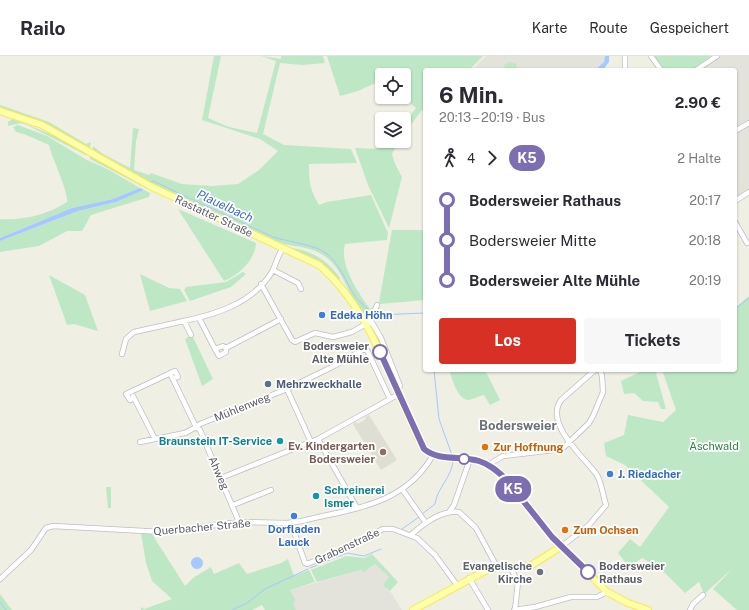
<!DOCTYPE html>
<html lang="de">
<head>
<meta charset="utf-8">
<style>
  :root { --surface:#fff; --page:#f7f7f7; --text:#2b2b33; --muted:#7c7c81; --line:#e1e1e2; --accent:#d93025 }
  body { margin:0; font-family:"Public Sans",sans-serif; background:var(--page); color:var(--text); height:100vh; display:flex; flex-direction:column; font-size:15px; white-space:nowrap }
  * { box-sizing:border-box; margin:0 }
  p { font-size:13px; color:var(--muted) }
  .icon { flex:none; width:22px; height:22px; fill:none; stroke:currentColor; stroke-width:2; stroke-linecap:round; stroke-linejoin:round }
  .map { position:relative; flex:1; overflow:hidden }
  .details { position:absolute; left:423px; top:12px; width:314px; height:304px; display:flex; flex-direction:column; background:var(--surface); border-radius:4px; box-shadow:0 1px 3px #0004 }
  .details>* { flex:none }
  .badge { padding:0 8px; border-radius:13px; font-size:14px; line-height:26px }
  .buttons { position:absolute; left:375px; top:12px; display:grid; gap:8px }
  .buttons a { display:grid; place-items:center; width:36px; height:36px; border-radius:4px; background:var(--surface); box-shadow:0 1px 3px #0004; font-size:20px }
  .map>.badge { position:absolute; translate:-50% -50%; box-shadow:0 0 0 2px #fff }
  .legs { display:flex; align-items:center; gap:6px; height:44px; padding:0 16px; font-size:13px }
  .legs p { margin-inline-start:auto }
  .head { display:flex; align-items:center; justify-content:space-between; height:68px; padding:0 16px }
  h1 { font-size:22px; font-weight:700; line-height:30px }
  .primary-button { display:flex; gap:8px; margin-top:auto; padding:8px 16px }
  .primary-button a { flex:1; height:46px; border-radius:4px; background:var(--accent); color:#fff; font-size:16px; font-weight:700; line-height:46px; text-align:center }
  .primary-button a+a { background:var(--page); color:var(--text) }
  ul { padding:0 16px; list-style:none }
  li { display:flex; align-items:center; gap:14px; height:40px; font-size:15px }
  li i { display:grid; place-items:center; width:6px; height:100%; margin:0 5px; background:currentColor }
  li i::after { content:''; width:10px; height:10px; margin:-5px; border:3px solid; border-radius:50%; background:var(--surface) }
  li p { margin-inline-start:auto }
  li:first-child i { background:linear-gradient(#0000 50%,currentColor 0) }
  li:last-child i { background:linear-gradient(currentColor 50%,#0000 0) }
  header { display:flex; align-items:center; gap:24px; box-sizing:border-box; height:56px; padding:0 20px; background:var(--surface); border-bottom:1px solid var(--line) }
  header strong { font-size:19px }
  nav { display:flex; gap:22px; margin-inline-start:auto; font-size:14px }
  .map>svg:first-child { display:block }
  .industrial { fill:#e3e2db }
  .education { fill:#dfded2 }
  .green { fill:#bee8c5 }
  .water { fill:#a4c8ff }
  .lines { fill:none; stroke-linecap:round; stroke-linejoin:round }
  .stream { stroke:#a4c8ff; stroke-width:1 }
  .minor-casing { stroke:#bdbfc5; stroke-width:6 }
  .major-casing { stroke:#fae851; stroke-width:8 }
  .minor { stroke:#fff; stroke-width:4.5 }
  .major { stroke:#feffa9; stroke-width:6 }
  .line-1-casing { stroke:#fff; stroke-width:9 }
  .line-1 { stroke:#7c6eb0; stroke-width:6 }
  .shop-dot { fill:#3f7fe0; stroke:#fff; stroke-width:1.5 }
  .stop-1-dot { fill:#fff; stroke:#7c6eb0; stroke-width:2 }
  .service-dot { fill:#5c6f8a; stroke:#fff; stroke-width:1.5 }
  .culture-dot { fill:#0f9aa8; stroke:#fff; stroke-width:1.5 }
  .food-dot { fill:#e8710a; stroke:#fff; stroke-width:1.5 }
  .education-dot { fill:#8d6e63; stroke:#fff; stroke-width:1.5 }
  .worship-dot { fill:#6b7280; stroke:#fff; stroke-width:1.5 }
  .labels { text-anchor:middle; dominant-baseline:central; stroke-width:3.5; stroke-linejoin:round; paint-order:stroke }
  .street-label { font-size:11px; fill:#5b5e65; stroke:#fff }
  .shop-label { font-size:11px; font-weight:bold; fill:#366cbe; stroke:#fff; text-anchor:start }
  .stop-label { font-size:11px; font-weight:bold; fill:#5b5e65; stroke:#fff; text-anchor:end }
  .service-label { font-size:11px; font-weight:bold; fill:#4e5e75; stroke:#fff; text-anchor:start }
  .culture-label { font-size:11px; font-weight:bold; fill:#0d838f; stroke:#fff; text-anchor:end }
  .education-label { font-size:11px; font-weight:bold; fill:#785e54; stroke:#fff; text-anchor:end }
  .park-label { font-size:11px; fill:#2e8241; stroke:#fff }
  .food-label { font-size:11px; font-weight:bold; fill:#c56008; stroke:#fff; text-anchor:start }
  .worship-label { font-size:11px; font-weight:bold; fill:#5b616d; stroke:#fff; text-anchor:end }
  .water-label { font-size:12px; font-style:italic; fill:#3e6acb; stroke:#fff }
  .quarter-label { font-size:13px; font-weight:bold; fill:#6c7077; stroke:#fff }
</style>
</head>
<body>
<header>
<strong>Railo</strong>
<nav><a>Karte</a><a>Route</a><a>Gespeichert</a></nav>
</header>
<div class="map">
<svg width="749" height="554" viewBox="0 0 749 554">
  <rect width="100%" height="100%" fill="#efefe3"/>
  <path class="industrial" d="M486,0H605V2L604,6L595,14H475L473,13Z
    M711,0H749V136L735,145V14H691Z
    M375,508L389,521L383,529L390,535L402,554H296L292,547L296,545L290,534L362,514L364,516Z"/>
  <path class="education" d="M369,359L397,404L381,414L353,368L356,366L358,368L366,363L365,361Z"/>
  <path class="green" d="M214,0H221L208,62L229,71L257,77L276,5L261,0L281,3V0H323L325,7L302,9L280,7L263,78L284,89L351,93L357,107L309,108C309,127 310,133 319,149L327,146L371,139L388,177L387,184L345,188C339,208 358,237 370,253L373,251L371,259H365C348,243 346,217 327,202C315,192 299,191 284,188C277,186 269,182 262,179C204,154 148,126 93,95V90L103,98L130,112L133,72L139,73L136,85L134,114L149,119L151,117L182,128L212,130L238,128L259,114L278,95L260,83L202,64Z
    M327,0H483L469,14H425V53L421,55L404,78V67L416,52L403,41L404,19H382V24L358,35L340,40Z
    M654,0H711L691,14H664Z
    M510,6L516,8L518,14H503L505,8Z
    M0,49L49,66L86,88L91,86L90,91L89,92L37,65L0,51Z
    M13,63L65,84L87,97L86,99L29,70L21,67L8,70V66Z
    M18,69L47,80L85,103L109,114L140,132L113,143L72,152L0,182V163C22,165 49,158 67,146C69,137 52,102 49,89L24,78L16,76L13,71Z
    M391,85H399L392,98L395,108L402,121L389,172L368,129L355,92C367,92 382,96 391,85Z
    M90,99L144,128L142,130L90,103Z
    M144,134L150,137L149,141L91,159L82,175H67L39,190L0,196V185L78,155L116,146Z
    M178,153L256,187C255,204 239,219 224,225Z
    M392,174H425V244L380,248L379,246Z
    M292,192C313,195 328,205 340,222L339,224L318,206Z
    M243,216L246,218L231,231L190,245L184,234L186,231L226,226Z
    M140,218L169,232L180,233L187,245L150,255Z
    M49,219L85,239L98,275L74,268L67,269Z
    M749,240V554H737L713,533L732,513L704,538L699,526L685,537L661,513L642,502L629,511L618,497L630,483L640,491L669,451L625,409L606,400L604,387L624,379L628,359L663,366L676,354L662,314L656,317L666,353H661L658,346L643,345L634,337L624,338L621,325L644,314H735V252Z
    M192,279L213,323L202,330L185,283Z
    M449,314H485L500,344L490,349L484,339C479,340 472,344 468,344C457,343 452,322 449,314Z
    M106,431H111V452H108Z
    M141,477L152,478L185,530L193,522L211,511L214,518L239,507L247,518L281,507L288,503L294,520L309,514L315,526L290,534L296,545L293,547L296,554H265L262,549L252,554H141V551L144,553L172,543L152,525L146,507Z
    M372,498L398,526L390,535L383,529L389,521L375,508L364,516L361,514L317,526L311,514L346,500L364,502Z
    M0,538L12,554H0Z"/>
  <path class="water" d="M605,0H609V6L603,14H595L604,6Z
    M140,132L144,134L116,146L78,155L0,185V182L72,152L113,143Z
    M191 507a6 6 0 1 1 12 0a6 6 0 1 1-12 0Z"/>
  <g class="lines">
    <path class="stream" d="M149,127L153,125L273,181C289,186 305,187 321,194C341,205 345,228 358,244C362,248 367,252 372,257
      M735,253L749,242
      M375,258L378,259L425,257
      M434,314L439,363L452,399
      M422,458L435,448C437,432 452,421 453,405
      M402,473L419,461
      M310,512L347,497L364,500L381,493
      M0,546L6,554
      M232,554L247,547L265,533L308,513"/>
    <defs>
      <path id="minor" d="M625,0V14
        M651,0L661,14
        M696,14L717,0
        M735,75L749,67
        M735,145L749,136
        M735,166L747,187
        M273,214L298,227L301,233
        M261,228L292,284L295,286L315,277L333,281L352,276L371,265
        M199,262L215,293
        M371,265L381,282L400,330L396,332
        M371,265L377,249
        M191,279L184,265C218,258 255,246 273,214C276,207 278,199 283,192
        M226,292L223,290L215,293L219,300L226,296V292L281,263
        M122,298L126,283L134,276L184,265
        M287,333L311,386
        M133,340L155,383
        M134,342L130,344L126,338L175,315L178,321L173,322
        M318,383L357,452
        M140,386L185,377L196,371L170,317
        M488,409L503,400L562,393L589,367L593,360L603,336L602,320L600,314
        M221,422L318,383L399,338
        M402,433L426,467
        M233,449L271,434
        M449,456L454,449L470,403
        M239,466L200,374L196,371L200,368L287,333L334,310L366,292L390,343
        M291,467L305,507L307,508L343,494L383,473H393L417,482L435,499L457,529
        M411,479C423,468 442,454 459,456L476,472L497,511
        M562,490L589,469L606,449C603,440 602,428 597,419C584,401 544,368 561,344L595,314
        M510,511L518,526L515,554
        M469,522L488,554
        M0,523L31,494L46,472L53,470L163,476L239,466L287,467L302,465C353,452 404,450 433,399
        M514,554L535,551L571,541H597L607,536
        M690,554L693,548L703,539"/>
      <path id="major" d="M0,55L42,69L150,130L319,209C362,246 382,300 404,351C411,365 416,380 424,393C440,406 460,400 479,405C489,408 497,415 505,422L552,481L607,536L628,547L648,554
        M413,554L485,515L497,511L530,510L562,490"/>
    </defs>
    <use href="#minor" class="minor-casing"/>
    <use href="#major" class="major-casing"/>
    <use href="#minor" class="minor"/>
    <use href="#major" class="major"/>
  </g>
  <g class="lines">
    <defs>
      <path id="line-1" d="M380,296L424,393C440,406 460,399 479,405C489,408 497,415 505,422L552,481L588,516"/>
    </defs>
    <use href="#line-1" class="line-1-casing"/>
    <use href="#line-1" class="line-1"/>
  </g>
  <g class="shop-dot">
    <circle cx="322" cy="259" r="4"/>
    <circle cx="610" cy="418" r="4"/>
    <circle cx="294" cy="460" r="4"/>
  </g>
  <g class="stop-1-dot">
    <circle cx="380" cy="296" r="7"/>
    <circle cx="464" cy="403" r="5"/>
    <circle cx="588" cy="516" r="7"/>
  </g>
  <circle class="service-dot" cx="268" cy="328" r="4"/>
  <g class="culture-dot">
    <circle cx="280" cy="385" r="4"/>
    <circle cx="316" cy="440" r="4"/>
  </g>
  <g class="food-dot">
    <circle cx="485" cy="391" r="4"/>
    <circle cx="565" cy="474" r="4"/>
  </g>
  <circle class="education-dot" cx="383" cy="396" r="4"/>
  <circle class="worship-dot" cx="540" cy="516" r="4"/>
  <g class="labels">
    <g class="street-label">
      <text transform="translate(214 160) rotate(25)">Rastatter Straße</text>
      <text transform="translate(242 351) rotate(-22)">Mühlenweg</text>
      <text transform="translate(219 417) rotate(66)">Ahweg</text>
      <text transform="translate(202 471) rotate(-5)">Querbacher Straße</text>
      <text transform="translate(347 490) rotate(-25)">Grabenstraße</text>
    </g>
    <g class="shop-label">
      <text x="330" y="259">Edeka Höhn</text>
      <text x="618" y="418">J. Riedacher</text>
      <text x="294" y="473" text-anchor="middle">Dorfladen<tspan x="294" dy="13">Lauck</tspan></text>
    </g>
    <g class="stop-label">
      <text x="369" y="290">Bodersweier<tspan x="369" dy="13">Alte Mühle</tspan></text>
      <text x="599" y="510" text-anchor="start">Bodersweier<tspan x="599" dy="13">Rathaus</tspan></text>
    </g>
    <g class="service-label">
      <text x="276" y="328">Mehrzweckhalle</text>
    </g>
    <g class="culture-label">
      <text x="272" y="385">Braunstein IT-Service</text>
      <text x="324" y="434" text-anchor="start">Schreinerei<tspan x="324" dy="13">Ismer</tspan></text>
    </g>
    <g class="education-label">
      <text x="375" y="390">Ev. Kindergarten<tspan x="375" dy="13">Bodersweier</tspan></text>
    </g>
    <g class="park-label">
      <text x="714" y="390">Äschwald</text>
    </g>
    <g class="food-label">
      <text x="493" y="391">Zur Hoffnung</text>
      <text x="573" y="474">Zum Ochsen</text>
    </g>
    <g class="worship-label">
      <text x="532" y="510">Evangelische<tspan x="532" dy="13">Kirche</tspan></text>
    </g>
    <g class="water-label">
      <text transform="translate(225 150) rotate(25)">Plauelbach</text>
    </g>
    <g class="quarter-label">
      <text x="518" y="369">Bodersweier</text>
    </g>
  </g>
</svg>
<div class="buttons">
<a><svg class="icon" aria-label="locate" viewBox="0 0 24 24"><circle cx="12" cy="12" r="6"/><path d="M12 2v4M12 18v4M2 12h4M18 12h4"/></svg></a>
<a><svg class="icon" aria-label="layers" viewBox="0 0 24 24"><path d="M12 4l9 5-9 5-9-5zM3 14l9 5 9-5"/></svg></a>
</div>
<b class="badge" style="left:513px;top:433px;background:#7c6eb0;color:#fff">K5</b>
<section class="details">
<div class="head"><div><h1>6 Min.</h1><p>20:13 – 20:19 · Bus</p></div><b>2.90 €</b></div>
<div class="legs"><svg class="icon" aria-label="walk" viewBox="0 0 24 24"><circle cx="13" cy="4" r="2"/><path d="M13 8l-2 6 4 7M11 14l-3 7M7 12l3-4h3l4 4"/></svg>4<svg class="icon" aria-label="forward" viewBox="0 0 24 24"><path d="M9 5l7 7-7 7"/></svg><b class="badge" style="background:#7c6eb0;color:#fff">K5</b><p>2 Halte</p></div>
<ul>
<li><i style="color:#7c6eb0"></i><b>Bodersweier Rathaus</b><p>20:17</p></li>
<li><i style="color:#7c6eb0"></i><span>Bodersweier Mitte</span><p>20:18</p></li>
<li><i style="color:#7c6eb0"></i><b>Bodersweier Alte Mühle</b><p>20:19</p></li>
</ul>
<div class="primary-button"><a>Los</a><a>Tickets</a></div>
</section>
</div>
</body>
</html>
